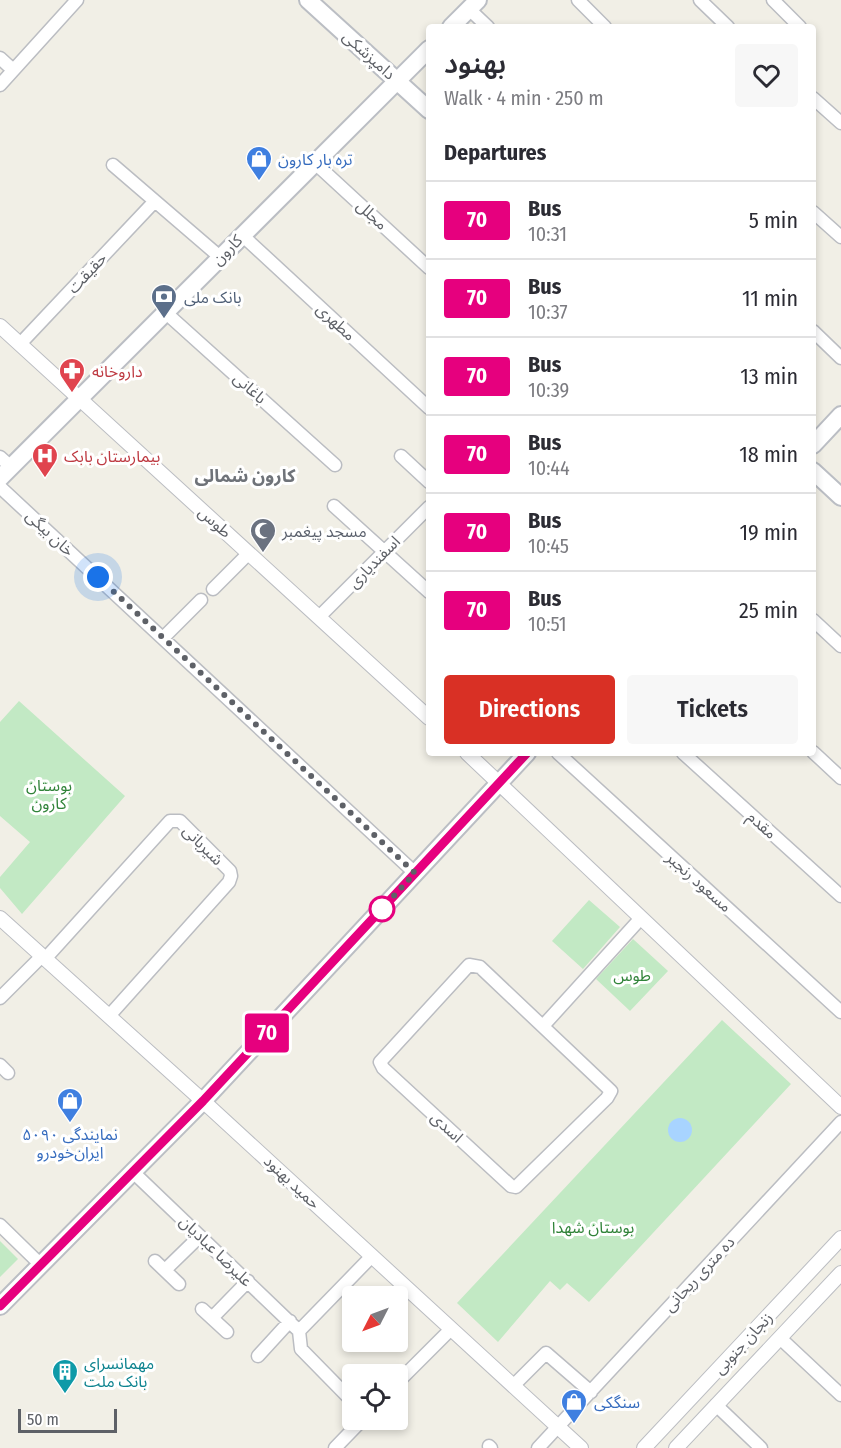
<!DOCTYPE html>
<html lang="en">
<head>
<meta charset="utf-8">
<style>
  :root { --surface:#fff; --page:#f7f7f7; --text:#2b2b33; --muted:#7c7c81; --line:#e1e1e2; --accent:#d93025 }
  body { margin:0; font-family:"Fira Sans Condensed","Noto Sans Arabic",sans-serif; background:var(--page); color:var(--text); height:100vh; display:flex; flex-direction:column; font-size:22px; white-space:nowrap }
  * { box-sizing:border-box; margin:0 }
  p { font-size:20px; color:var(--muted) }
  .icon { flex:none; width:33px; height:33px; fill:none; stroke:currentColor; stroke-width:2; stroke-linecap:round; stroke-linejoin:round }
  .map { position:relative; flex:1; overflow:hidden }
  .sheet { position:absolute; left:426px; top:24px; width:390px; height:732px; display:flex; flex-direction:column; background:var(--surface); border-radius:6px; box-shadow:0 3px 9px #0003 }
  .sheet>* { flex:none }
  .badge { padding:0 12px; border-radius:4px; font-size:21px; line-height:39px }
  .needle { width:39px; rotate:228deg }
  .tools { position:absolute; left:342px; top:1286px; display:grid; gap:12px }
  .tools a { display:grid; place-items:center; width:66px; height:66px; border-radius:6px; background:var(--surface); box-shadow:0 3px 9px #0003; font-size:30px }
  .scale { position:absolute; left:18px; bottom:15px; width:99px; box-sizing:border-box; padding-left:6px; border:3px solid #5e6167; border-top:0; font-size:16px; line-height:21px; white-space:nowrap; color:#5e6167; -webkit-text-stroke:4px #fff; paint-order:stroke }
  .you { position:absolute; width:30px; height:30px; margin:-15px; border:4px solid #fff; border-radius:50%; background:#1a73e8; box-shadow:0 0 0 9px #1a73e833 }
  .map>.badge { position:absolute; translate:-50% -50%; box-shadow:0 0 0 3px #fff }
  h2 { padding:0 18px; font-size:22px; line-height:54px }
  .round { display:grid; place-items:center; flex:none; width:63px; height:63px; border-radius:6px; background:var(--page) }
  .head { display:flex; align-items:center; justify-content:space-between; height:102px; padding:0 18px }
  h1 { font-size:28px; font-weight:600; line-height:45px }
  .action { display:flex; gap:12px; margin-top:auto; padding:12px 18px }
  .action a { flex:1; height:69px; border-radius:6px; background:var(--accent); color:#fff; font-size:24px; font-weight:600; line-height:69px; text-align:center }
  .action a+a { background:var(--page); color:var(--text) }
  ul { padding:0; list-style:none }
  li { display:flex; align-items:center; gap:18px; height:78px; padding:0 18px; border-top:2px solid var(--line) }
  li div { flex:1 }
  li b { display:block; font-size:22px }
  li em { font-style:normal }
  li .badge { min-width:66px; font-weight:700; text-align:center }
  .map>svg:first-child { display:block }
  .green { fill:#c2e9c4 }
  .water { fill:#a8d4ff }
  .lines { fill:none; stroke-linecap:round; stroke-linejoin:round }
  .minor-casing { stroke:#bbbdc2; stroke-width:15 }
  .tertiary-casing { stroke:#bbbdc2; stroke-width:16 }
  .secondary-casing { stroke:#bbbec4; stroke-width:20 }
  .minor { stroke:#fff; stroke-width:12 }
  .tertiary { stroke:#fff; stroke-width:14 }
  .secondary { stroke:#fff; stroke-width:16 }
  .line-casing { stroke:#fff; stroke-width:14 }
  .line { stroke:#e6007e; stroke-width:9 }
  .walk { stroke:#5e6167; stroke-width:6; stroke-dasharray:0 10.8 }
  .stop-dot { fill:#fff; stroke:#e6007e; stroke-width:3 }
  .labels { text-anchor:middle; dominant-baseline:central; stroke-width:6; stroke-linejoin:round; paint-order:stroke }
  .street-label { font-size:16px; fill:#5e6167; stroke:#fff }
  .shop-label { font-size:16px; fill:#366cbe; stroke:#fff; text-anchor:start }
  .service-label { font-size:16px; fill:#4e5e75; stroke:#fff; text-anchor:start }
  .health-label { font-size:16px; fill:#be3a42; stroke:#fff; text-anchor:start }
  .worship-label { font-size:16px; fill:#5b616d; stroke:#fff; text-anchor:start }
  .park-label { font-size:16px; fill:#308339; stroke:#fff }
  .culture-label { font-size:16px; fill:#0d838f; stroke:#fff; text-anchor:start }
  .neighbourhood-label { font-size:18px; font-weight:bold; fill:#6f7379; stroke:#fff }
</style>
</head>
<body>
<div class="map">
<svg width="841" height="1448" viewBox="0 0 841 1448">
  <rect width="100%" height="100%" fill="#f1efe6"/>
  <path class="green" d="M19,701L125,796L22,914L0,888V877L30,842L0,816V722Z
    M589,900L620,927L583,969L552,941Z
    M633,939L668,971L630,1011L596,979Z
    M722,1020L791,1084L589,1302L567,1283L560,1290L550,1281L498,1342L457,1303Z
    M0,1241L18,1259L0,1277Z"/>
  <path class="water" d="M668 1130a12 12 0 1 1 24 0a12 12 0 1 1-24 0Z"/>
  <g class="lines">
    <defs>
      <path id="minor" d="M578,0L605,27
        M700,0L728,27
        M773,0L800,27
        M469,9L488,27
        M0,58L13,70
        M0,85L77,0
        M813,98L841,123
        M315,163L429,268
        M113,165L220,257
        M813,212L841,237
        M242,235L429,408
        M165,312L335,465
        M813,331L841,358
        M20,344L154,202
        M401,456L429,482
        M0,457L11,467
        M0,487L415,873
        M334,506L429,592
        M213,589L249,553
        M319,617L429,507
        M813,620L841,646
        M163,638L201,600
        M813,752L841,778
        M558,753L841,1012
        M683,753L841,896
        M45,959L170,821H180L230,871L231,876L229,882L109,1016
        M469,965L480,967L611,1091L607,1098L516,1187L511,1186L383,1068L380,1062Z
        M0,998L42,956
        M543,1026L641,918
        M0,1065L8,1073
        M133,1172L299,1331
        M0,1225L41,1265
        M155,1261L179,1284
        M165,1270L200,1236
        M202,1309L227,1332
        M212,1318L248,1281
        M299,1331L372,1256
        M299,1331L301,1349L352,1401
        M780,1338L841,1395
        M258,1356L290,1321
        M398,1382L451,1329
        M513,1386L546,1353L591,1392
        M716,1405L761,1448
        M489,1446L491,1448
        M335,1448L363,1419
        M538,1448L841,1122"/>
      <path id="tertiary" d="M0,326L429,718
        M467,753L841,1107
        M0,918L203,1101L581,1448
        M644,1448L841,1238
        M676,1448L841,1273"/>
      <path id="secondary" d="M308,0L429,110
        M451,27L478,0
        M813,445L841,415
        M813,471L841,497
        M0,478L429,49
        M0,1306L203,1101L527,753"/>
    </defs>
    <use href="#minor" class="minor-casing"/>
    <use href="#tertiary" class="tertiary-casing"/>
    <use href="#secondary" class="secondary-casing"/>
    <use href="#minor" class="minor"/>
    <use href="#tertiary" class="tertiary"/>
    <use href="#secondary" class="secondary"/>
  </g>
  <g class="lines">
    <defs>
      <path id="line" d="M0,1306L203,1101L527,753"/>
    </defs>
    <use href="#line" class="line-casing"/>
    <use href="#line" class="line"/>
    <path class="walk" d="M98,577L415,873L377,914L382,909"/>
  </g>
  <defs>
    <symbol id="shop-pin" viewBox="-11 -11 22 30"><path d="M0 17L-7.5 6A9.5 9.5 0 1 1 7.5 6Z" fill="#3f7fe0" stroke="#fff"/><path d="M-5-2.5h2.3a2.7 3.5 0 0 1 5.4 0H5L5.5 6h-11ZM-1.5-2.5h3a1.5 2.3 0 0 0-3 0Z" fill="#fff"/></symbol>
    <symbol id="bank-pin" viewBox="-11 -11 22 30"><path d="M0 17L-7.5 6A9.5 9.5 0 1 1 7.5 6Z" fill="#5c6f8a" stroke="#fff"/><path d="M-6-4H6V4H-6ZM0-2.3a2.3 2.3 0 1 0 0 4.6a2.3 2.3 0 1 0 0-4.6Z" fill="#fff"/></symbol>
    <symbol id="pharmacy-pin" viewBox="-11 -11 22 30"><path d="M0 17L-7.5 6A9.5 9.5 0 1 1 7.5 6Z" fill="#e0444e" stroke="#fff"/><path d="M-2-6h4v4h4v4h-4v4h-4v-4h-4v-4h4Z" fill="#fff"/></symbol>
    <symbol id="hospital-pin" viewBox="-11 -11 22 30"><path d="M0 17L-7.5 6A9.5 9.5 0 1 1 7.5 6Z" fill="#e0444e" stroke="#fff"/><path d="M-5-5h3v3.5h4V-5h3V5h-3V1.5h-4V5h-3Z" fill="#fff"/></symbol>
    <symbol id="mosque-pin" viewBox="-11 -11 22 30"><path d="M0 17L-7.5 6A9.5 9.5 0 1 1 7.5 6Z" fill="#6b7280" stroke="#fff"/><path d="M3.5-4.9A6 6 0 1 0 3.5 4.9A5 5 0 1 1 3.5-4.9Z" fill="#fff"/></symbol>
    <symbol id="building-pin" viewBox="-11 -11 22 30"><path d="M0 17L-7.5 6A9.5 9.5 0 1 1 7.5 6Z" fill="#0f9aa8" stroke="#fff"/><path d="M-4-6H4V6H1V3H-1V6H-4ZM-2.5-4.3h1.7v1.8h-1.7ZM.8-4.3h1.7v1.8H.8ZM-2.5-1h1.7V.8h-1.7ZM.8-1h1.7V.8H.8Z" fill="#fff"/></symbol>
  </defs>
  <g fill-rule="evenodd">
    <use href="#shop-pin" x="244" y="144" width="30" height="40"/>
    <use href="#bank-pin" x="149" y="282" width="30" height="40"/>
    <use href="#pharmacy-pin" x="57" y="356" width="30" height="40"/>
    <use href="#hospital-pin" x="30" y="441" width="30" height="40"/>
    <use href="#mosque-pin" x="248" y="516" width="30" height="40"/>
    <use href="#shop-pin" x="55" y="1086" width="30" height="40"/>
    <use href="#building-pin" x="50" y="1357" width="30" height="40"/>
    <use href="#shop-pin" x="559" y="1387" width="30" height="40"/>
  </g>
  <circle class="stop-dot" cx="382" cy="909" r="12"/>
  <g class="labels">
    <g class="street-label">
      <text transform="translate(369 55) rotate(42)">دامپزشکی</text>
      <text transform="translate(372 215) rotate(43)">مجلل</text>
      <text transform="translate(227 250) rotate(-45)">کارون</text>
      <text transform="translate(87 273) rotate(-47)">حقیقت</text>
      <text transform="translate(336 322) rotate(43)">مطهری</text>
      <text transform="translate(250 388) rotate(42)">باغانی</text>
      <text transform="translate(215 522) rotate(42)">طوس</text>
      <text transform="translate(50 533) rotate(43)">خان بیگی</text>
      <text transform="translate(374 562) rotate(-45)">اسفندیاری</text>
      <text transform="translate(762 825) rotate(42)">مقدم</text>
      <text transform="translate(203 845) rotate(45)">شیربانی</text>
      <text transform="translate(699 882) rotate(42)">مسعود رنجبر</text>
      <text transform="translate(447 1127) rotate(43)">اسدی</text>
      <text transform="translate(292 1182) rotate(43)">حمید بهنود</text>
      <text transform="translate(216 1251) rotate(44)">علیرضا عبادیان</text>
      <text transform="translate(699 1274) rotate(-47)">ده متری ریحانی</text>
      <text transform="translate(743 1343) rotate(-47)">زنجان جنوبی</text>
    </g>
    <g class="shop-label">
      <text x="278" y="159">تره بار کارون</text>
      <text x="70" y="1134" text-anchor="middle">نمایندگی ۵۰۹۰<tspan x="70" dy="18">ایران‌خودرو</tspan></text>
      <text x="594" y="1402">سنگکی</text>
    </g>
    <g class="service-label">
      <text x="184" y="297">بانک ملی</text>
    </g>
    <g class="health-label">
      <text x="92" y="371">داروخانه</text>
      <text x="64" y="456">بیمارستان بابک</text>
    </g>
    <g class="worship-label">
      <text x="282" y="531">مسجد پیغمبر</text>
    </g>
    <g class="park-label">
      <text x="49" y="785">بوستان<tspan x="49" dy="18">کارون</tspan></text>
      <text x="632" y="975">طوس</text>
      <text x="593" y="1227">بوستان شهدا</text>
    </g>
    <g class="culture-label">
      <text x="84" y="1363">مهمانسرای<tspan x="84" dy="18">بانک ملت</tspan></text>
    </g>
    <g class="neighbourhood-label">
      <text x="245" y="476">کارون شمالی</text>
    </g>
  </g>
</svg>
<div class="tools">
<a><svg class="needle" viewBox="-14 -14 28 28"><path d="M0-13l5 13h-10z" fill="#e53935"/><path d="M0 13l5-13h-10z" fill="#7c7c81"/></svg></a>
<a><svg class="icon" aria-label="locate" viewBox="0 0 24 24"><circle cx="12" cy="12" r="6"/><path d="M12 2v4M12 18v4M2 12h4M18 12h4"/></svg></a>
</div>
<div class="scale">50 m</div>
<div class="you" style="left:98px;top:577px"></div>
<b class="badge" style="left:267px;top:1033px;background:#e6007e;color:#fff">70</b>
<section class="sheet">
<div class="head"><div><h1>بهنود</h1><p>Walk · 4 min · 250 m</p></div><a class="round"><svg class="icon" aria-label="heart" viewBox="0 0 24 24"><path d="M12 20l-8-8c-3-5 5-10 8-4 3-6 11-1 8 4z"/></svg></a></div>
<h2>Departures</h2>
<ul>
<li><span class="badge" style="background:#e6007e;color:#fff">70</span><div><b>Bus</b><p>10:31</p></div><em>5 min</em></li>
<li><span class="badge" style="background:#e6007e;color:#fff">70</span><div><b>Bus</b><p>10:37</p></div><em>11 min</em></li>
<li><span class="badge" style="background:#e6007e;color:#fff">70</span><div><b>Bus</b><p>10:39</p></div><em>13 min</em></li>
<li><span class="badge" style="background:#e6007e;color:#fff">70</span><div><b>Bus</b><p>10:44</p></div><em>18 min</em></li>
<li><span class="badge" style="background:#e6007e;color:#fff">70</span><div><b>Bus</b><p>10:45</p></div><em>19 min</em></li>
<li><span class="badge" style="background:#e6007e;color:#fff">70</span><div><b>Bus</b><p>10:51</p></div><em>25 min</em></li>
</ul>
<div class="action"><a>Directions</a><a>Tickets</a></div>
</section>
</div>
</body>
</html>
